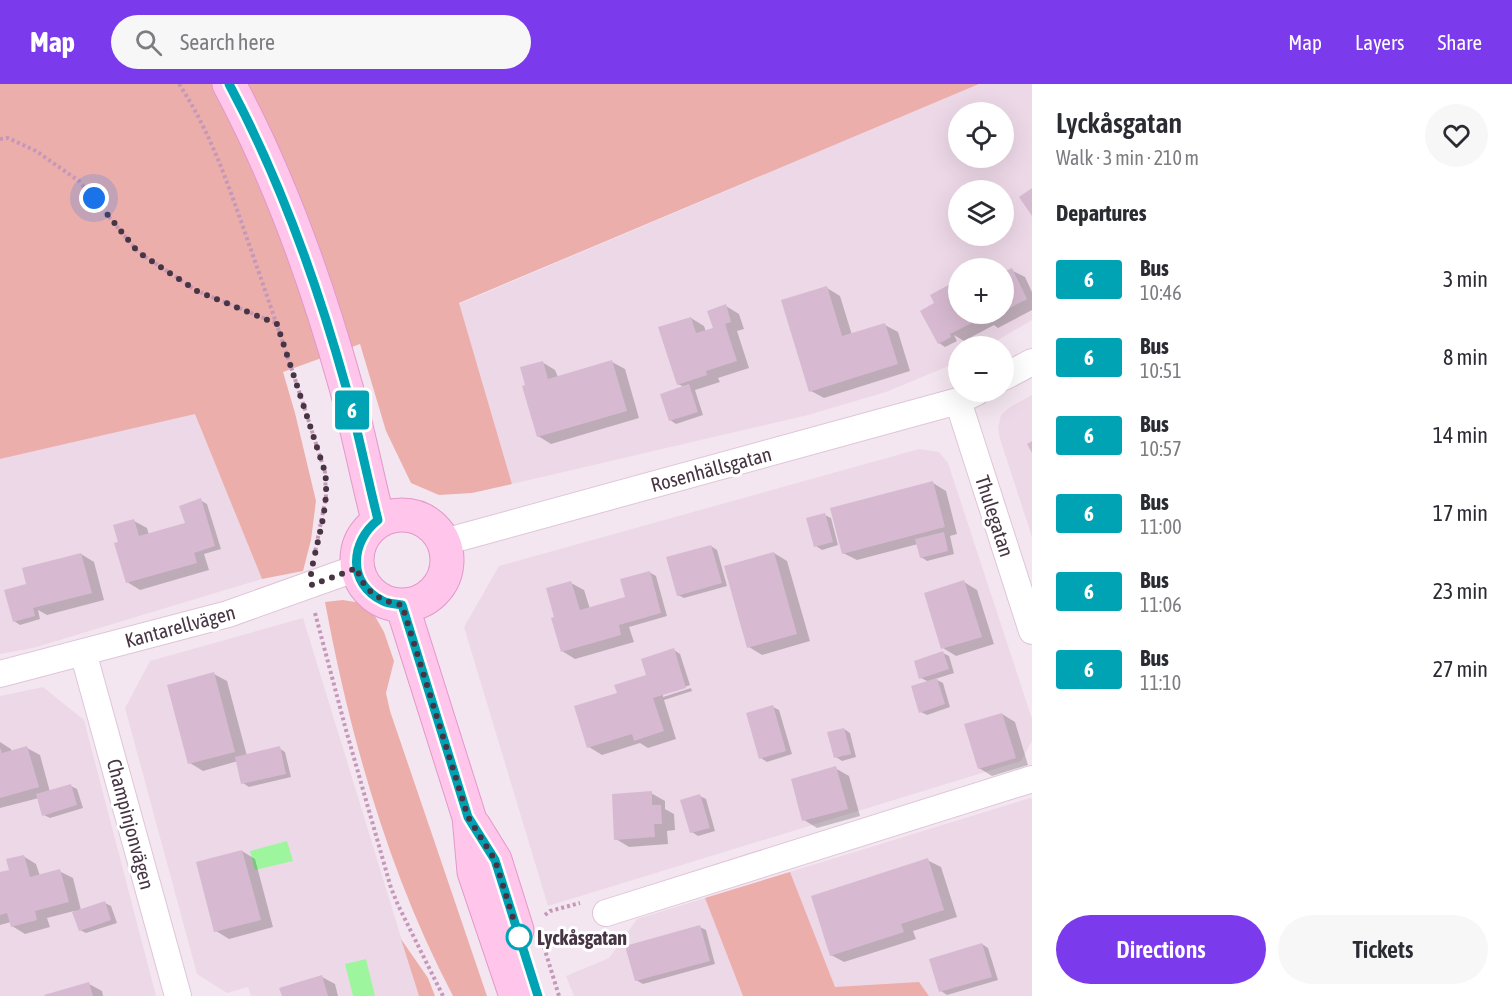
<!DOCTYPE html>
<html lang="en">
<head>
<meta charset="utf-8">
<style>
  :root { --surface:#fff; --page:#f7f7f7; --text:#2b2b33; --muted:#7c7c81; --accent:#7c3aed }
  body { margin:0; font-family:"Asap Condensed",sans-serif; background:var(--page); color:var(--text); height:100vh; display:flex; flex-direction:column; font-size:22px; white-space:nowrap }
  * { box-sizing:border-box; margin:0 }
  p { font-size:20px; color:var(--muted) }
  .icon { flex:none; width:33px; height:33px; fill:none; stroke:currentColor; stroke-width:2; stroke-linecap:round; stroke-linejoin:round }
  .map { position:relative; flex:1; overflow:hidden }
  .sheet { display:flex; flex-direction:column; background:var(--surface); width:480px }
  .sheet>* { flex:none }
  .badge { padding:0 12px; border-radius:4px; font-size:21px; line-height:39px }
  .buttons { position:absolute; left:948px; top:18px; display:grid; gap:12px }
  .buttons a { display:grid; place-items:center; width:66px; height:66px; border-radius:50%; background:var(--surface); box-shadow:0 6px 24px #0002; font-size:30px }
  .you { position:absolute; width:30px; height:30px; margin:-15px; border:4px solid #fff; border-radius:50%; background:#1a73e8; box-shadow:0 0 0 9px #1a73e833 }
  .map>.badge { position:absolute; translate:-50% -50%; box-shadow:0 0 0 3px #fff }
  h2 { padding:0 24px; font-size:22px; line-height:54px }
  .round { display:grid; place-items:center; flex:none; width:63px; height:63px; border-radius:32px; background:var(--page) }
  .head { display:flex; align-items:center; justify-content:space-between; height:102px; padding:0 24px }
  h1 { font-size:28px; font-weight:600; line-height:45px }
  .button { display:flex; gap:12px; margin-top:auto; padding:12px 24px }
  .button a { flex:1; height:69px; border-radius:36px; background:var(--accent); color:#fff; font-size:24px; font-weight:600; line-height:69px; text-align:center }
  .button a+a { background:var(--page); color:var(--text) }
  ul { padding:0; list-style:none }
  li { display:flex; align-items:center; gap:18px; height:78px; padding:0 24px }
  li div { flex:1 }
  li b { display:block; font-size:22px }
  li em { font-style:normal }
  li .badge { min-width:66px; font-weight:700; text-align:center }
  header { display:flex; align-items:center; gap:36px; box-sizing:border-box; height:84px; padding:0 30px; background:var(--accent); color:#fff }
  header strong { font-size:28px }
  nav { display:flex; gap:33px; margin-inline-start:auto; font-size:21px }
  .search { width:420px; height:54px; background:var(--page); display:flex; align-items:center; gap:15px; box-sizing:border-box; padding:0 21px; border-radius:33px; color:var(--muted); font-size:22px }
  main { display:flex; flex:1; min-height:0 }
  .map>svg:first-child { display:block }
  .residential { fill:#edd8e7; fill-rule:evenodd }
  .green { fill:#ecaeab }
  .water { fill:#9df69d }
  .shadow { fill:#0003 }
  .building { fill:#d7bad1 }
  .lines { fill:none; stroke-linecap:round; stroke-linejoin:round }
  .street-casing { stroke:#dfc5d8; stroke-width:28 }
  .secondary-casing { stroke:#e298c9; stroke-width:35 }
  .path { stroke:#c498b9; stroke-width:4; stroke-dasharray:3 3; stroke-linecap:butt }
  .street { stroke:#fff; stroke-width:26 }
  .secondary { stroke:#ffc5eb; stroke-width:33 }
  .line-casing { stroke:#fff; stroke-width:14 }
  .line { stroke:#00a3b4; stroke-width:9 }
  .walk { stroke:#483544; stroke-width:6; stroke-dasharray:0 10.8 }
  .stop-dot { fill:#fff; stroke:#00a3b4; stroke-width:3 }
  .labels { text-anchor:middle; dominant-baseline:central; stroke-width:6; stroke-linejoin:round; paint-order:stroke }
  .street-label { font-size:20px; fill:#483544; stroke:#fff }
  .stop-label { font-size:20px; font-weight:bold; fill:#483544; stroke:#fff; text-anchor:start }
</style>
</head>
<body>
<header>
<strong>Map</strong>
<div class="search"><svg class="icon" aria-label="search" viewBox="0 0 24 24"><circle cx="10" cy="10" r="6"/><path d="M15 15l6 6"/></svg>Search here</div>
<nav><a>Map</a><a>Layers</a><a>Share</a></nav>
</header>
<main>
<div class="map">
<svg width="1032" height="912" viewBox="0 0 1032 912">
  <rect width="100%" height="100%" fill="#f4e6f0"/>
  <path class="residential" d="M979,0H1032V236L988,262H958V278L886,308L808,331L512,400L459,220ZM958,28H1004V74H958ZM958,106H1004V152H958ZM958,184H1004V230H958Z
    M1032,311V453L1000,355L998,344L1001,331L1010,323Z
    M196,329L262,495L33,564L0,570V375Z
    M919,365L939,368L948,379L1032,635V657L1021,677L548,822L464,543L499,482Z
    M303,534L419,912H251L248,903L227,909L197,890L125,624L150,577Z
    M43,603L84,636L156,912H0V612Z
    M1030,714L1032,715V912H574L566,892L609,874L637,835Z"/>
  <path class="green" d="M0,0H979L459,219L512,400L472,409L439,411L411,399L386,347L360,260L283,288L295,329L316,417L311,456L303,487L262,495L195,330L0,375Z
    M343,516L361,519L372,527L384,548L394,577L386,609L390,627L487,912H453C389,790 350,653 325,518Z
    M790,788L835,903L919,898L929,912H743L705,814Z
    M401,855L428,894L435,912H419Z"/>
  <path class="water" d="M287,757L293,777L255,786L250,767Z
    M366,875L375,912H353L345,880Z"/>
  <path class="shadow" d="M1011,186L1025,193L1032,208V226L998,244L994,241L964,257L954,251L957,257L945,263L939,259L936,220L932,212L958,198V230H1004V190Z
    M827,204L840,212L852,251L885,241L898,248L910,287L824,314L811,307Z
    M726,222L739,230L744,245L737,247L749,284L718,294L720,298L695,306L703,331L676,340L670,336L684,303L678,300L691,234L704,242L706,248L714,245Z
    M542,278L555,286L558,293L612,278L625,285L639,334L551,360L538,352Z
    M933,399L946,407L957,450L950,452L954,470L927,477L921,473L918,460L857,476L843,469Z
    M200,416L207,420L221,465L204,470L209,486L140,506L127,498L120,459L134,437L147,444L149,451L187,440Z
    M825,431L831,434L838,461L822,466L816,462Z
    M711,462L717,466L727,502L684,514L678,511Z
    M774,469L787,477L810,557L762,571L749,563Z
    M81,470L94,478L104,516L47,531L38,526L40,535L20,541L14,537L26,501Z
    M649,488L656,492L667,532L629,543L634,558L575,575L562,567L556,534L571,499L584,506L590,525L627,514Z
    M964,498L977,506L994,560L956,572L943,564Z
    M674,566L680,570L690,601L663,610V613L691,604L692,607L664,616L676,655L648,664L640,659L602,671L589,663L618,610L648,592Z
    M943,569L949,572L954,589L935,595L943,599L950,623L927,631L921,628L929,598L921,594Z
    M214,590L227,597L247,672L279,664L285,668L291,693L249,703L243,699L238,677L203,687L190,679Z
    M773,623L779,626L792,670L767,678L761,674Z
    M1002,630L1015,638L1028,681L992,692L979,684Z
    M844,645L850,649L856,673L842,677L836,673Z
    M0,658L11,665L12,668L27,664L40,671L50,708L71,702L77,705L83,724L50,734L44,731L39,714L0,724Z
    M835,684L849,692L860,732L817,744L804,736Z
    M651,709L665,717V725L674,730L675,746L667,747L668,760L629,763L616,755Z
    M700,712L706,715L715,747L698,752L692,748Z
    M242,767L255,775L273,843L229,855L216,847Z
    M23,772L36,780L40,792L59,787L73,794L81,826L105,819L111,822L117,839L86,849L80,846L74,827L47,834L50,843L25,850L12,842L11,838L0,841V790L11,787Z
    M927,776L941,783L957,833L913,847L916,855L844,878L831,871Z
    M700,843L706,846L715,880L643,900L636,896Z
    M982,860L988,864L998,896L947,911L941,907Z
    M322,893L335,900L338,912H283Z
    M89,900L102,907L103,912H48Z"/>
  <path class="building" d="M1032,104V132L1019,113Z
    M1012,184L1027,215L1004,227V188Z
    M958,196V230H999L984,237L982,234L950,250L951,253L938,260L920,227L934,219L930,211Z
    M827,202L842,252L885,239L898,280L809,308L781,216Z
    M726,220L731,238L725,240L737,277L706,287L707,291L677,301L658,243L691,233L696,249L713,244L707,227Z
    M612,276L627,327L537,353L522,302L525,301L520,283L543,277L548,295Z
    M689,300L698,328L669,337L660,310Z
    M1032,357V369L1027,360Z
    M933,397L945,443L842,470L830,424Z
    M201,414L215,462L194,469L197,479L126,499L114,459L118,458L113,441L134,435L139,452L185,439L179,422Z
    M825,429L833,458L814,463L806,434Z
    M944,448L948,467L920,474L915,455Z
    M711,461L722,499L677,512L666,473Z
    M774,468L797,550L747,564L724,482Z
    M81,469L92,509L33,524L35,532L13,538L4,506L26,500L22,484Z
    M650,487L661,529L619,541L621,551L561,568L551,534L554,533L546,504L571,497L580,526L625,513L620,495Z
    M964,496L982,553L941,565L924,509Z
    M674,564L686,604L653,614L664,647L634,657L632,650L587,664L574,622L617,609L614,601L646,591L641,575Z
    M943,567L949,585L919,595L914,577Z
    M214,588L235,668L188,680L167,601Z
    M937,594L945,620L919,629L911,602Z
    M773,621L786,667L759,675L746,629Z
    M1002,629L1016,674L978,685L964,640Z
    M844,644L851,670L834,674L827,648Z
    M27,662L39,703L0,714V664L2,669Z
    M280,662L286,690L241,700L235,673Z
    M836,682L848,725L802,737L791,695Z
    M71,700L77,721L42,732L36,710Z
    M652,707V721H661L662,740H654L655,753L614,756L612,710Z
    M700,710L710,744L690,749L680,716Z
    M242,766L261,836L214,848L196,778Z
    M24,771L30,793L60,785L69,818L35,827L37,836L11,843L7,829L0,831V788L9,786L6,775Z
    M928,774L944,826L901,840L904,848L830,872L811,812Z
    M105,817L111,836L79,847L72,828Z
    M700,841L710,877L635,897L625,862Z
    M982,859L992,893L939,908L929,875Z
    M322,891L328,912H282L279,904Z
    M89,898L93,912H45L44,911Z"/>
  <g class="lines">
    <defs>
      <path id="street" d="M1004,293L1032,278
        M958,317L1032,547
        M444,458L958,317L977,308
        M83,568L178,912
        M0,590L228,530L357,484
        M606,829L1032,695"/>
      <path id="secondary" d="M229,0C280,95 317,199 346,303C358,347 367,392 378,436
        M357 476a45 45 0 1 1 90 0a45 45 0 1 1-90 0Z
        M402,521L469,733L474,788L516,912
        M474,742L495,776L517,846"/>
    </defs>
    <use href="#street" class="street-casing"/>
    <use href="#secondary" class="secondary-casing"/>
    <path class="path" d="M179,0C212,50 230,106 250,163C276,237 301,312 325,388L326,413L315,468
      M0,55L8,54L36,67L79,97L138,168L197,207L276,239
      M315,529L346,646L391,804L398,821L443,912
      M545,831L550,827L580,819
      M544,863L559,912"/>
    <use href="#street" class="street"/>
    <use href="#secondary" class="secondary"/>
  </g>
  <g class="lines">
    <defs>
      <path id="line" d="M229,0C280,95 317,199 346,303C358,347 367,392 378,436C350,458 347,500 383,517C389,520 396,520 402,521L468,733L495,776L538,912"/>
    </defs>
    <use href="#line" class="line-casing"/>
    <use href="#line" class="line"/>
    <path class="walk" d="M94,114L138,168L197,207L277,240L325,388C330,421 317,456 311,489L312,501L357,484C363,508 380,517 402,521L468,733L495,776L519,853"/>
  </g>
  <circle class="stop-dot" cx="519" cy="853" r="12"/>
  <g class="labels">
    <g class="street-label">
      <text transform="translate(711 385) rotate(-15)">Rosenhällsgatan</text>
      <text transform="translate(995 432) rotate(72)">Thulegatan</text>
      <text transform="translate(180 542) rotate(-15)">Kantarellvägen</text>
      <text transform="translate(131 740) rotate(75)">Champinjonvägen</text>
    </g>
    <g class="stop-label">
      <text x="537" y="853">Lyckåsgatan</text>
    </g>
  </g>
</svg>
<div class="buttons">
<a><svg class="icon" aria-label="locate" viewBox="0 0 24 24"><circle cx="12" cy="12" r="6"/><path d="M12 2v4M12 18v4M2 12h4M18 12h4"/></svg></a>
<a><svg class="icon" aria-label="layers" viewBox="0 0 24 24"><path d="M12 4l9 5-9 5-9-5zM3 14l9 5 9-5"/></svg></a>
<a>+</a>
<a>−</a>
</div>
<div class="you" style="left:94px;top:114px"></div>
<b class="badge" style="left:352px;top:326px;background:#00a3b4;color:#fff">6</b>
</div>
<section class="sheet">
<div class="head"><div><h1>Lyckåsgatan</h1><p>Walk · 3 min · 210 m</p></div><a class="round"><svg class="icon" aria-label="heart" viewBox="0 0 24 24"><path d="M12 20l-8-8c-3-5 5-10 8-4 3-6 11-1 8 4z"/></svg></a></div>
<h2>Departures</h2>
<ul>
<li><span class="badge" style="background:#00a3b4;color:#fff">6</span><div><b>Bus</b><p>10:46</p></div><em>3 min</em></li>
<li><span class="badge" style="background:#00a3b4;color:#fff">6</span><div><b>Bus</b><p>10:51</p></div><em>8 min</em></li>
<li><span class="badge" style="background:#00a3b4;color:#fff">6</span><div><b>Bus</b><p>10:57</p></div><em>14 min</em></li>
<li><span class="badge" style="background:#00a3b4;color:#fff">6</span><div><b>Bus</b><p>11:00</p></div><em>17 min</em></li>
<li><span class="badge" style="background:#00a3b4;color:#fff">6</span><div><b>Bus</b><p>11:06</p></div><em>23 min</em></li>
<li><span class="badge" style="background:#00a3b4;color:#fff">6</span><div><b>Bus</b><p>11:10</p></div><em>27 min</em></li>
</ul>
<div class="button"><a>Directions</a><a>Tickets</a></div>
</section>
</main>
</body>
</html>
